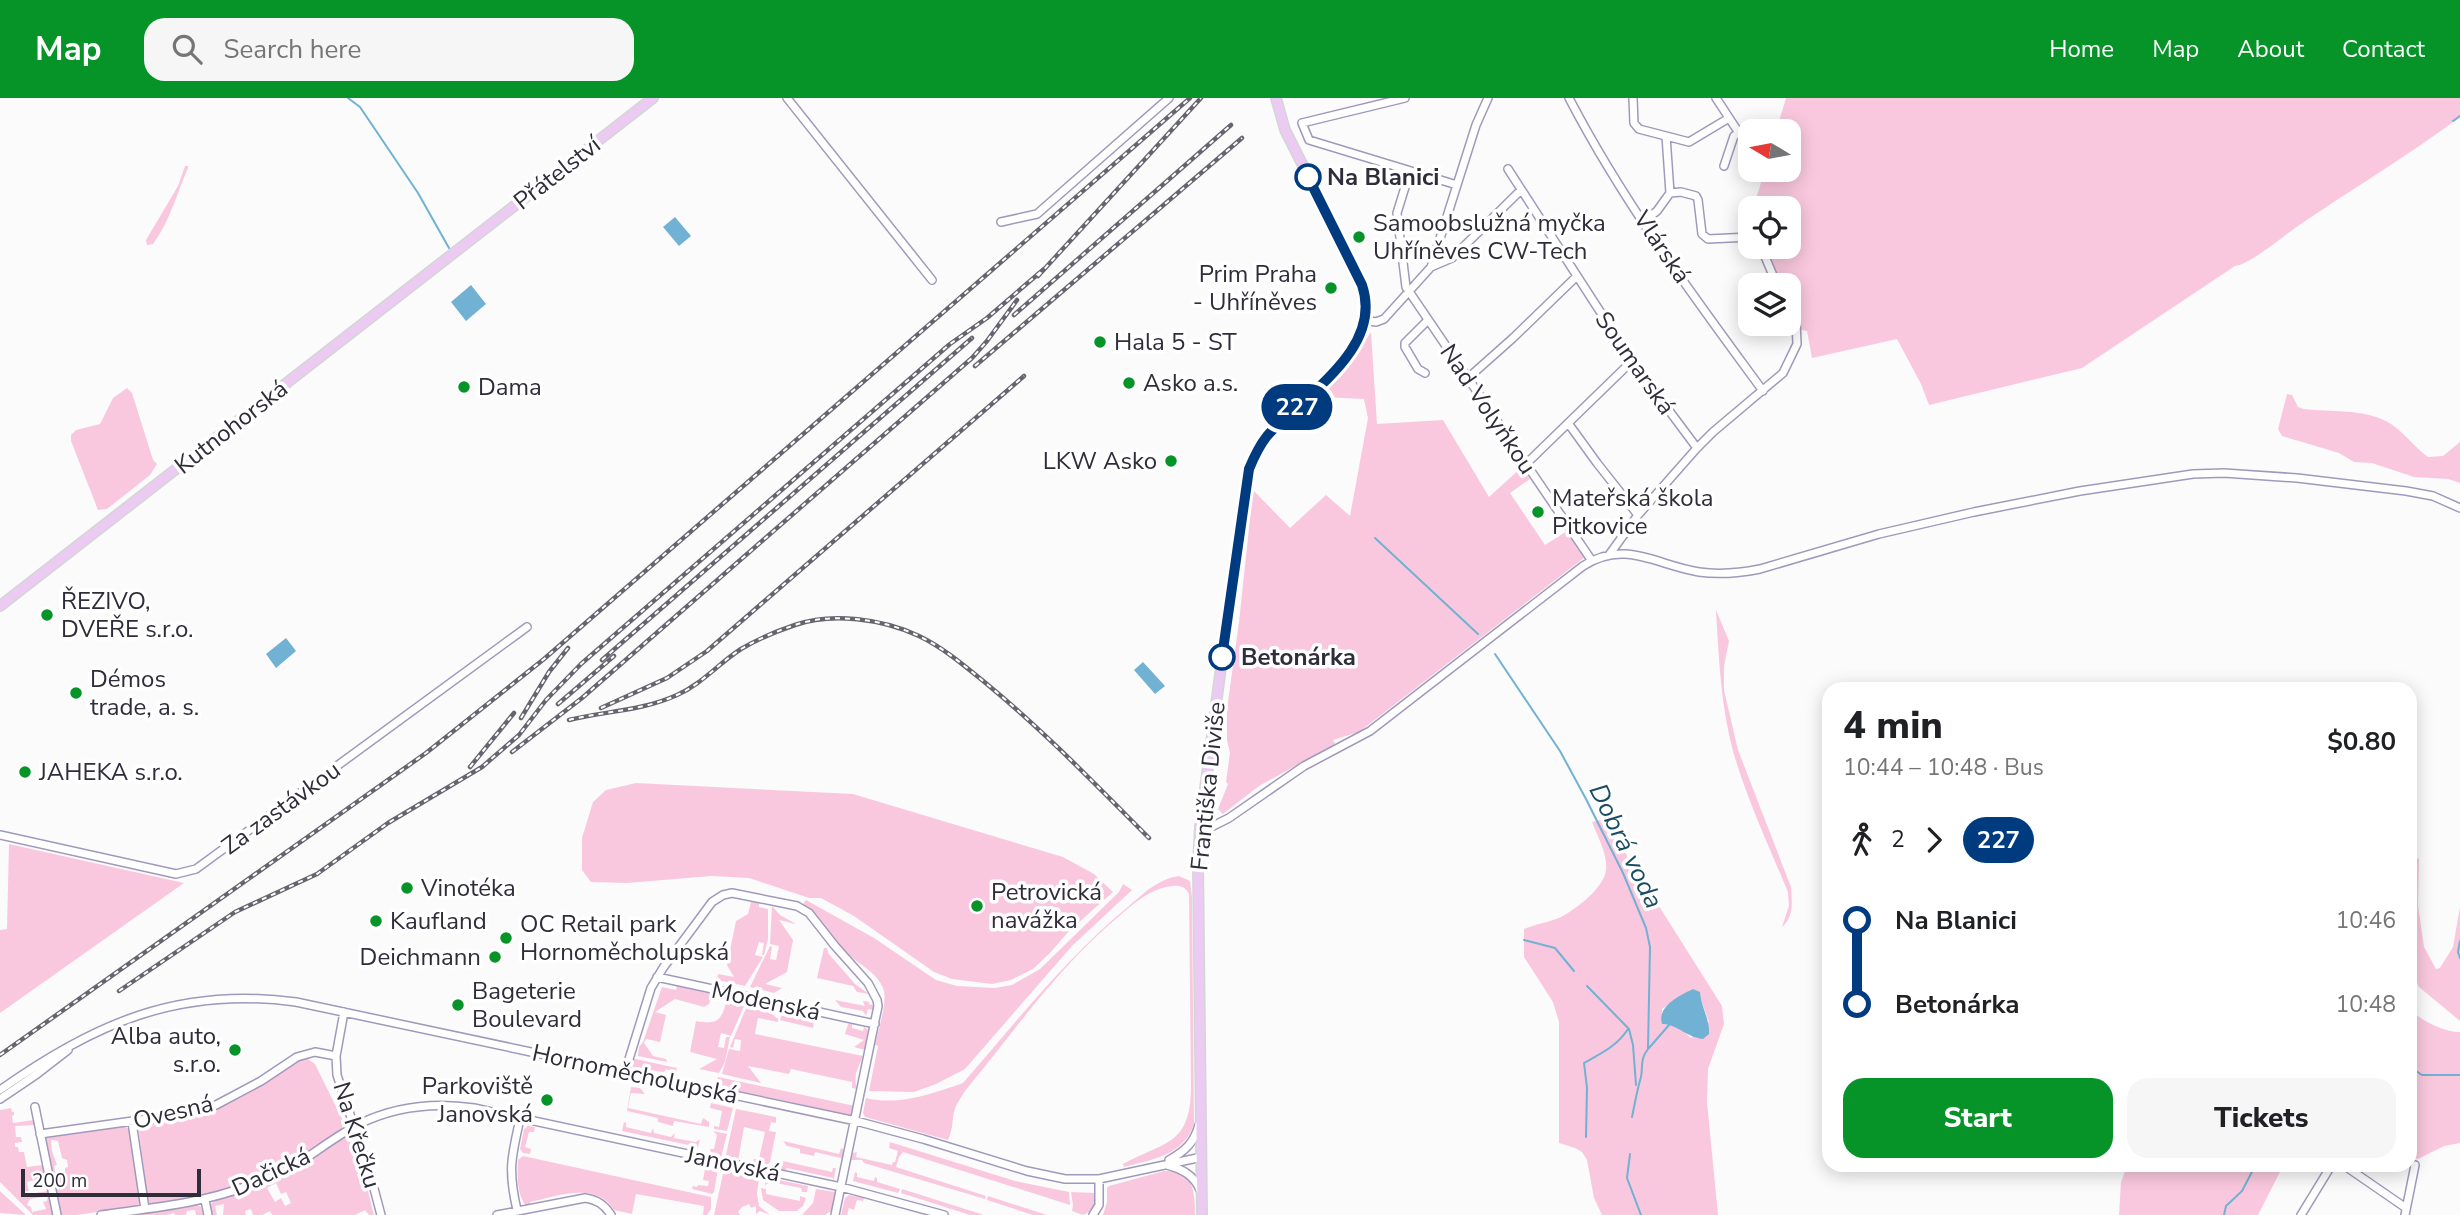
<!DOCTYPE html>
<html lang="en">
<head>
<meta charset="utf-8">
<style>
  :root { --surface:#fff; --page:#f6f6f6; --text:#202124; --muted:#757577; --accent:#069429 }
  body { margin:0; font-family:"Nunito Sans",sans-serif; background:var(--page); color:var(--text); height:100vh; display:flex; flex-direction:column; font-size:26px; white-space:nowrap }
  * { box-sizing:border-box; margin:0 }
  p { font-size:23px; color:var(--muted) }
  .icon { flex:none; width:38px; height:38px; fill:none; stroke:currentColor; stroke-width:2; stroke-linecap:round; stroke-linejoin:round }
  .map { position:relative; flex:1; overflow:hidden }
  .details { position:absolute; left:1822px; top:584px; width:595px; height:490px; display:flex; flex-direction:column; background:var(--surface); border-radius:21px; box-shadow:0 4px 18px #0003 }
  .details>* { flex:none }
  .badge { padding:0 14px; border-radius:23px; font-size:24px; line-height:46px }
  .needle { width:46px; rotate:280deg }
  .fabs { position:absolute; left:1738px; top:21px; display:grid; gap:14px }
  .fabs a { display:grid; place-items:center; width:63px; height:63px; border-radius:14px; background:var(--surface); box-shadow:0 4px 18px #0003; font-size:35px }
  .scale { position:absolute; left:21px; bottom:18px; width:180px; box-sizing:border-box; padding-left:7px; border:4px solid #2f2d3a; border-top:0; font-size:19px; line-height:24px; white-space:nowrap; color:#2f2d3a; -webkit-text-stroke:5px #fff; paint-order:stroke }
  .map>.badge { position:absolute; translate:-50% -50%; box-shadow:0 0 0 4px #fff }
  .legs { display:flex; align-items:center; gap:10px; height:77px; padding:0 21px; font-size:23px }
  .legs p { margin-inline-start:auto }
  .head { display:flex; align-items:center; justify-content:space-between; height:119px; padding:0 21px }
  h1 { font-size:38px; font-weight:800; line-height:52px }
  .primary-button { display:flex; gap:14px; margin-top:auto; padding:14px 21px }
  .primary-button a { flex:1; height:80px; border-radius:21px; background:var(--accent); color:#fff; font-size:28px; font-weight:800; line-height:80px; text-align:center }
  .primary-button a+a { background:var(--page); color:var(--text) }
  ul { padding:0 21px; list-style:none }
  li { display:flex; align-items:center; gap:24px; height:84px; font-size:26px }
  li i { display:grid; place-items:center; width:10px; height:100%; margin:0 9px; background:currentColor }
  li i::after { content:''; width:18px; height:18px; margin:-9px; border:5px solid; border-radius:50%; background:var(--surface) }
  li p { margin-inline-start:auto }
  li:first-child i { background:linear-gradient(#0000 50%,currentColor 0) }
  li:last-child i { background:linear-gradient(currentColor 50%,#0000 0) }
  header { display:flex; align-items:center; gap:42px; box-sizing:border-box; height:98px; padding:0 35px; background:var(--accent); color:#fff }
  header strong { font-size:33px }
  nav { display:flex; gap:38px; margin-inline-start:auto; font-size:24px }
  .search { width:490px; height:63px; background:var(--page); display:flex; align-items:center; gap:18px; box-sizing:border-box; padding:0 24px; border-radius:21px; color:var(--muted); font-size:26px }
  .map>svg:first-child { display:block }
  .green { fill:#fac8de; fill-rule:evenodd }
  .water { fill:#71b1d3 }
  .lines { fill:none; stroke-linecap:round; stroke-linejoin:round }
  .stream { stroke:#71b1d3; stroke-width:2 }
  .minor-casing { stroke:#9f9abb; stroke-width:10 }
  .major-casing { stroke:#d5d5d8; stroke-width:12 }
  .minor { stroke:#fff; stroke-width:7 }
  .major { stroke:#ebcbf1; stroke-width:9 }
  .rail-casing { stroke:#66646e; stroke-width:4.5 }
  .rail { stroke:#fff; stroke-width:2; stroke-dasharray:5; stroke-linecap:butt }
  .line-1-casing { stroke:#fff; stroke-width:16 }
  .line-1 { stroke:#003b80; stroke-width:10 }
  .stop-1-dot { fill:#fff; stroke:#003b80; stroke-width:3.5 }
  .poi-dot { fill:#069429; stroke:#fff; stroke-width:2.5 }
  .labels { text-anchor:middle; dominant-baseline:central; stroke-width:7; stroke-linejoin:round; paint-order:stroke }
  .street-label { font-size:24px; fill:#2f2d3a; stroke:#fff }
  .stop-label { font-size:24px; font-weight:bold; fill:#2f2d3a; stroke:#fff; text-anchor:start }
  .poi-label { font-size:24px; fill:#2f2d3a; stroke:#fff; text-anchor:start }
  .water-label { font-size:26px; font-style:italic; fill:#194d65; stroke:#fff }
</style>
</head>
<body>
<header>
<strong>Map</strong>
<div class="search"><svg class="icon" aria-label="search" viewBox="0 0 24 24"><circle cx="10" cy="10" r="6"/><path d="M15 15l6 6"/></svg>Search here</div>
<nav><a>Home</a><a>Map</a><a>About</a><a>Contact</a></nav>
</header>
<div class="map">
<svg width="2460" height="1117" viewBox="0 0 2460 1117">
  <rect width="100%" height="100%" fill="#fbfbfb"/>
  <path class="green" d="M1786,0H2460V19C2408,58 2352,91 2298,128C2283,138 2251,166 2235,168L2082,270L1929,307L1921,286L1897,241L1812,260L1807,233L1792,230L1789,222L1788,187H1773L1755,149H1788V110H1753L1765,72H1788V33H1776Z
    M185,68H188V70C177,95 170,123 153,146L147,147L146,142L178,88Z
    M1371,234L1377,326L1443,322L1489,399L1522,369L1530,381L1510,395L1545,447L1567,433L1585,459L1359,634L1333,642L1335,646L1259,688L1223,716L1218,711L1228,686L1226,684L1230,655L1227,642V611L1239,524L1253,392L1290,430L1326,397L1350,418L1368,320L1364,301L1322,299L1352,263Z
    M127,290L132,295L153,362L157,366L150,377L107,411L98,412L71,343V337L76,332L100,326L113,300Z
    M2287,296L2292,297L2298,309L2304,311C2330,314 2363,311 2386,323C2403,332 2413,348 2428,359L2443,358L2460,344V385L2448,381L2414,379L2372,365L2354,364L2339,355L2282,338L2278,331Z
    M1716,512L1729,543L1724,568V592L1738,652L1791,789C1792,804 1794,819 1782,829L1789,808L1788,794C1770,751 1750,708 1736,663C1721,614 1719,563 1716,512Z
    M636,685L853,696L1063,759L1094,776L1113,794L1069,833L1050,855L1033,871L1011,882L992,886L952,881L934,874L854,818L821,800H809L749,780L711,778L627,785L591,784L582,772V740L593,704L606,692Z
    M1604,721L1722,908L1724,926L1708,971L1707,1004L1718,1117H1602L1594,1100L1587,1062L1582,1054L1575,1050L1559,1045V924L1553,904L1524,859V831C1536,826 1550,824 1561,819C1576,811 1604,790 1606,772C1608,757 1597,737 1592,724ZM1693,891L1701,902L1709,924L1691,940L1678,928L1662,926V911Z
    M9,746L184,785L0,915V832L7,831Z
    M2410,756L2419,761L2418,807L2424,849L2436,871L2440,870L2453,849L2460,809V923L2419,889L2410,868Z
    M1179,778L1190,783L1192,799L1194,1026C1183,1058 1153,1061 1124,1069L1123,1066C1165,1043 1190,1048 1191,990L1189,796C1184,786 1176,787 1166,789C1147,793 1132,807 1117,820C1058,869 1014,934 965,993C961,1000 956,1006 954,1014C952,1024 953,1031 948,1042L865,1019L863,1015L866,1000C899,1008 931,996 963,985C1016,924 1066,860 1129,808C1144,795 1158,781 1179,778Z
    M1123,786L1132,792L1072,848L965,971L936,986L914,994L869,993L878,948L875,947C878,933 887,905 884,893C879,875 859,867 847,855C831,840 821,819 803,806L806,802L874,840L936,882L957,888L995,890L1012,887L1040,871L1119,794Z
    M751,804L759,805V809L768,811V841L764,857H762L764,845L759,844L755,857L763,859L745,888L717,882L718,876L734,879L727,867L736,823L748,816Z
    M772,808L780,817L796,826L779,822L793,842L787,874L765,886L782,890L774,895L750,889L770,848L772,849L770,861L776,862L779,848L770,846Z
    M824,850H827L828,855L855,886L869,896L857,894L853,888L817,880Z
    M677,888L712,896L709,906L704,909L675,901L655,914L666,917L660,944L646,941L644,945L653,958L666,961L667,964L638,958L639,949L643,944L662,889L676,892Z
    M727,899L729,905L744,908L731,938L721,935L718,949L724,950L726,939H730L725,964L719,975L699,971L717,961L690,954L696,923C719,928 723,920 727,899Z
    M835,902L865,908L863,903L870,904L868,906L873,907V912L868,911L866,918L863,913L841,909Z
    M747,908L770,914L778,921V924L758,920L755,936L863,958C858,971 853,976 857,991L852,990V984L791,971L789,976L748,968L761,985L722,976L729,951L740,953L741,942L735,941L733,950L730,949Z
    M2410,912C2423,923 2443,934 2460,934V1045L2444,1048L2418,1061L2410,1058Z
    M782,916L814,923L813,930L780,922Z
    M848,926H852V930L863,933L864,929L868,932L865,952L854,949L864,942L845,936Z
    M631,960L677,970L676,975L666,971L664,974L634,970L631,966Z
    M302,961H308L315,966L344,1025L340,1033C305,1054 272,1077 233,1090C207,1099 179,1102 152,1106L148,1104L138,1027L215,1010L251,993Z
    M718,979L855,1008L854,1014L849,1017L716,988Z
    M631,989L640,990L645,996L631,995L628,1010L701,1026L703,1020L709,1024V1029L674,1023L673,1028L658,1024V1020L627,1013Z
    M711,1005L733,1010L727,1033L714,1031V1028L719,1029L722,1013L710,1010Z
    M11,1010L12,1014H14V1017L12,1018L13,1025L34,1022L35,1027L15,1028L16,1039H21L22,1044L15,1045V1049H18L19,1054H24L27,1069L43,1067L45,1080L27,1084L29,1093L23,1094V1097L48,1093L53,1117H33L0,1084V1012ZM48,1098L47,1103L43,1104L46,1111L32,1114L31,1109L27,1107L30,1101Z
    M736,1011L776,1019V1025L771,1024L769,1033L776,1034L770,1064L766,1068L752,1067L754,1061H759L765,1034L744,1029L738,1063L725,1061Z
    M624,1024L626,1025V1029L651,1035L653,1030L654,1035L671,1039L675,1035L674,1040L696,1044L700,1041L698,1049L622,1033Z
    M124,1028L130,1032L140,1106L136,1108L77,1117H61L45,1044L46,1040ZM51,1042L58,1043L62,1060L67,1062L68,1069L65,1070V1074H55L54,1068L57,1067L52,1053Z
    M528,1028L535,1029L534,1034H529L525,1049L531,1051L530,1056L523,1055L520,1051L524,1031Z
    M713,1033L727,1036L721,1060C715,1058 711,1058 710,1051H714L717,1037Z
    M345,1040C361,1050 369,1099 374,1117H369L365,1112L355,1117H272L270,1113L262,1117H253L251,1111L245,1113L246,1117H223L224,1106L215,1108L217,1117H212L211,1106L213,1104C260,1089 300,1067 341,1041ZM276,1085L281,1096L286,1094L291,1105L285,1108L281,1100L275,1104L267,1090Z
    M783,1043L839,1056L841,1050L843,1051L845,1061L815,1054L814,1058L800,1055V1051L787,1048Z
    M890,1044L1015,1083L1069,1094L1070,1107L903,1054L899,1059L896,1069L986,1098L985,1101L864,1065L862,1062H851L853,1055L857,1054L856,1059L892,1067L893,1064H895L898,1053L889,1050Z
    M523,1058L711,1099V1111L707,1117H703L704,1108L636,1096L632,1116L614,1112C596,1083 557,1098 530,1104V1108L527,1109C517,1099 517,1077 518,1062Z
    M783,1063L832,1074L833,1070H836L833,1084V1080L787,1070L785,1074L781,1073Z
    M698,1065L718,1070L714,1094L712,1096L692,1091L693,1088L697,1089L698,1087L708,1088L709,1083L703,1082L705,1071L697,1068Z
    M2127,1068H2283L2258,1117H2119L2121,1084Z
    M724,1071L759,1079L757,1096L759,1108L770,1117L760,1113L756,1116V1108L751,1110L749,1106L742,1109L738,1114L740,1117H714Z
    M1164,1073C1194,1071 1195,1094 1195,1117H1103L1107,1104V1090L1109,1088Z
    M855,1074L857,1075V1079L874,1083L875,1079L877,1080V1084L900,1091L898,1095L853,1083Z
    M764,1079L808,1088L807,1094H802L801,1090L771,1084L765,1087Z
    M761,1090L766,1091V1096L800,1103V1098L806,1100L803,1108L797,1113H779L763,1102Z
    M816,1091L835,1094L832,1112L825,1117H802L813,1105Z
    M902,1091L981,1116L983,1117H970L901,1095Z
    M0,1093L26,1117L0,1115Z
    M1071,1094L1096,1095V1105L1092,1113L1083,1117L1072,1113L1073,1107Z
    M849,1097L864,1100L863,1103L857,1102L854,1112L849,1110L847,1117H841L845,1100Z
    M988,1098L1047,1117H1033L987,1102Z
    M197,1107L201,1109L203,1117H196L195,1112L187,1113L186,1117H175L174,1115L167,1117H128Z"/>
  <path class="water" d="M675,119L691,138L679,148L663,129Z
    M471,187L486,206L466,223L451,204Z
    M286,540L296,553L276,570L266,556Z
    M1143,564L1165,588L1155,596L1134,572Z
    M1693,891L1700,894C1701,909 1710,921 1709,936L1703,941C1686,939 1679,927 1662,926C1657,909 1678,898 1693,891Z"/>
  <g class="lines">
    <path class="stream" d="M348,0L360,9L418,95L449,150
      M2453,23L2460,18
      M1375,440L1478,536
      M1495,556L1560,653L1586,701L1623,775L1646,830L1650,849L1648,951C1640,961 1643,967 1641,979C1637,992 1635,1005 1632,1019
      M1524,842L1555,850L1574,873
      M2460,843L2458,854L2460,860
      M1587,888L1629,931L1633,947L1636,987
      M1649,950L1669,927
      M2410,969L2422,977H2460
      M1586,1039L1587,990L1584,965C1602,955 1617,948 1628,931
      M1630,1056L1627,1080L1641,1117
      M2224,1117L2226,1108L2242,1093L2255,1068"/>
    <defs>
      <path id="minor" d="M787,0L932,182
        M1405,0L1302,25L1309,42L1457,87
        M1569,0C1623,104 1694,199 1763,293
        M1633,0L1634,25L1639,31L1689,44L1729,20
        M1716,0L1739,35L1734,38L1724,68
        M1508,71L1632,263L1697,350
        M1410,73L1397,115L1406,189L1592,463
        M1670,95L1681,94L1696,98L1698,102L1702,136L1708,141L1750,139
        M1644,123L1657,113L1670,95L1666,38
        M1001,124L1037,116L1169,0
        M1761,149L1777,187
        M1431,169L1452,160L1521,92
        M1363,222L1376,224L1384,221L1431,169L1476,27L1488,0
        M1425,275L1418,271L1405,249V245L1428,222
        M1468,280L1513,240L1576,179
        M1568,325L1597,365L1638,417
        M1525,367L1632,263
        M1609,457L1638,417L1697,350L1713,334L1783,275L1797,246L1796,223L1788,209
        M1200,729H1211L1229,720L1304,668L1370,633L1583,468C1625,441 1656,467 1699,474C1720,477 1740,475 1760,471L1879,436L1974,414L2080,393L2193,376L2224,375L2297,380L2406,393L2433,398L2460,410
        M0,737L176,776L196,771L527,529
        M657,879L875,926
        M344,914L336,958L337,977L372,1083L381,1117
        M625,974L651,890L663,870L712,804L723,797L732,795L797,808L809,815L835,848L868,885L877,902L878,908L835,1117
        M0,992C95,926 177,888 296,904L856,1023L923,1041L1027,1073L1065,1081H1099L1202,1059
        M0,1001L37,976L68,952
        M35,1009L57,1117
        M132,1024L145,1111
        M40,1036L183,1016L216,1007L261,983L297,959L315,954L336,958
        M1169,1062C1185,1053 1194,1045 1199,1027
        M1167,1067C1182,1071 1194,1077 1200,1092
        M2345,1068L2406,1110
        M205,1102L208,1117
        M517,1112C508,1073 511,1060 520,1021
        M101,1117C150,1110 200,1106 247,1088C260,1084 275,1079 287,1072C311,1058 334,1039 359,1026C396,1008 434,1004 474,1010L841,1089L944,1117
        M497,1117L585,1100C597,1102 604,1106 611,1117
        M1093,1117L1099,1107V1081
        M2301,1117L2331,1068
        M2405,1117L2415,1067"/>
      <path id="major" d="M0,508L653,0
        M1202,1117L1198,765L1200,729L1246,379C1250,365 1257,352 1266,340C1297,302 1375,258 1366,200C1364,188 1357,176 1352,165L1285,32L1276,0"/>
    </defs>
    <use href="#minor" class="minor-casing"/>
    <use href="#major" class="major-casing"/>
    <use href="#minor" class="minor"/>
    <use href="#major" class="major"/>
    <defs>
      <path id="rail" d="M1038,178L1201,0
        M1014,217L1231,27
        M975,268L1242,40
        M602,562L972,240
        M558,606L614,558
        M601,610L667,580L707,553L1024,278
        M521,620L549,574L568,550
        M569,622C605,613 642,613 677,597C702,586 719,565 741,551C758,541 777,533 795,527C832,514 883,521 919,538C944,550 966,569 988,587C1045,634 1096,687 1149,740
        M512,654L582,600L972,260L987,243L1017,202
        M470,669L514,615
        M119,893L235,814L317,776L388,725L482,669L519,637L546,602L581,566L950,246L987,220L1044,171
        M0,957L426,655L544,561L1190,0"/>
    </defs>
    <use href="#rail" class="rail-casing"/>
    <use href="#rail" class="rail"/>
  </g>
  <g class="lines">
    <defs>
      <path id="line-1" d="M1222,559L1249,371C1254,359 1259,348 1267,338C1303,297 1384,252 1362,187L1308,79"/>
    </defs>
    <use href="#line-1" class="line-1-casing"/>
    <use href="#line-1" class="line-1"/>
  </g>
  <g class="stop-1-dot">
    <circle cx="1308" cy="79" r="12"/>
    <circle cx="1222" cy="559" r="12"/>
  </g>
  <g class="poi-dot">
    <circle cx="1359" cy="139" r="7"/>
    <circle cx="1331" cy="190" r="7"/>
    <circle cx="1100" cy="244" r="7"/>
    <circle cx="1129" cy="285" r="7"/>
    <circle cx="464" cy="289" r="7"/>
    <circle cx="1171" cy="363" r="7"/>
    <circle cx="1538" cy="414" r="7"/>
    <circle cx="47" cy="517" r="7"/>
    <circle cx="76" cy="595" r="7"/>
    <circle cx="25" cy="674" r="7"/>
    <circle cx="407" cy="790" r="7"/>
    <circle cx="977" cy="808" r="7"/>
    <circle cx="376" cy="823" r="7"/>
    <circle cx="506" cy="840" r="7"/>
    <circle cx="495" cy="859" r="7"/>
    <circle cx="458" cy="907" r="7"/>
    <circle cx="235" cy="952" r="7"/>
    <circle cx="547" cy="1002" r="7"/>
  </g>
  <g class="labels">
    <g class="street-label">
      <text transform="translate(557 75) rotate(-38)">Přátelství</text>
      <text transform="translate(1662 149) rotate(56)">Vlárská</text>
      <text transform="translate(1635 265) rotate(55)">Soumarská</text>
      <text transform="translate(1488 311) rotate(56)">Nad Volyňkou</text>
      <text transform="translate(231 329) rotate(-38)">Kutnohorská</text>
      <text transform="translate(1208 688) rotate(-84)">Františka Diviše</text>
      <text transform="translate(281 710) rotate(-36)">Za zastávkou</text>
      <text transform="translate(766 903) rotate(12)">Modenská</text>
      <text transform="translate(635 976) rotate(12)">Hornoměcholupská</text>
      <text transform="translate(173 1014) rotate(-13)">Ovesná</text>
      <text transform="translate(357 1037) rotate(73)">Na Křečku</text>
      <text transform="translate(733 1066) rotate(12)">Janovská</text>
      <text transform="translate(271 1074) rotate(-25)">Dačická</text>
    </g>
    <g class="stop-label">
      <text x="1327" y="79">Na Blanici</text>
      <text x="1241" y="559">Betonárka</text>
    </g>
    <g class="poi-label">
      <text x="1373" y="125">Samoobslužná myčka<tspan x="1373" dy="28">Uhříněves CW-Tech</tspan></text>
      <text x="1317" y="176" text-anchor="end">Prim Praha<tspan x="1317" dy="28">- Uhříněves</tspan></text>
      <text x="1114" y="244">Hala 5 - ST</text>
      <text x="1143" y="285">Asko a.s.</text>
      <text x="478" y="289">Dama</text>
      <text x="1157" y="363" text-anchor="end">LKW Asko</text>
      <text x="1552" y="400">Mateřská škola<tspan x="1552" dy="28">Pitkovice</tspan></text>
      <text x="61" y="503">ŘEZIVO,<tspan x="61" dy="28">DVEŘE s.r.o.</tspan></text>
      <text x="90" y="581">Démos<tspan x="90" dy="28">trade, a. s.</tspan></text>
      <text x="39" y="674">JAHEKA s.r.o.</text>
      <text x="421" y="790">Vinotéka</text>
      <text x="991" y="794">Petrovická<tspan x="991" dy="28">navážka</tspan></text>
      <text x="390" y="823">Kaufland</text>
      <text x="520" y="826">OC Retail park<tspan x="520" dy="28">Hornoměcholupská</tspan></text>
      <text x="481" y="859" text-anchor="end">Deichmann</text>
      <text x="472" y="893">Bageterie<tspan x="472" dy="28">Boulevard</tspan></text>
      <text x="221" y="938" text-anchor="end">Alba auto,<tspan x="221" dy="28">s.r.o.</tspan></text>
      <text x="533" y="988" text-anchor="end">Parkoviště<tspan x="533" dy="28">Janovská</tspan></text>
    </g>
    <g class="water-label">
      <text transform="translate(1626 748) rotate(64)">Dobrá voda</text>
    </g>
  </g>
</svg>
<div class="fabs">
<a><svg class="needle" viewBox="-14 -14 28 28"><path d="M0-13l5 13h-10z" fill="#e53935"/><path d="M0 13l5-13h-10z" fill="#757577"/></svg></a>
<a><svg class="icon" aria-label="locate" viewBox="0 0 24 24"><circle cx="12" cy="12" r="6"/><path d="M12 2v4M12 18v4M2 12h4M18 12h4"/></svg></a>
<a><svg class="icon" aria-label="layers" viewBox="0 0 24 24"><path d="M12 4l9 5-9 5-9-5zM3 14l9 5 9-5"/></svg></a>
</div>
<div class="scale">200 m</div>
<b class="badge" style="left:1297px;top:309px;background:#003b80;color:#fff">227</b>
<section class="details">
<div class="head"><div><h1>4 min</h1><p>10:44 – 10:48 · Bus</p></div><b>$0.80</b></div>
<div class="legs"><svg class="icon" aria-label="walk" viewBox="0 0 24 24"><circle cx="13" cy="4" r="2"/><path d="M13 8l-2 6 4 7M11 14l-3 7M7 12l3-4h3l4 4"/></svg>2<svg class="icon" aria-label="forward" viewBox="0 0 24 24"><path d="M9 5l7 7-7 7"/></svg><b class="badge" style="background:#003b80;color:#fff">227</b></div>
<ul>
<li><i style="color:#003b80"></i><b>Na Blanici</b><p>10:46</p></li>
<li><i style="color:#003b80"></i><b>Betonárka</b><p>10:48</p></li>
</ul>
<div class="primary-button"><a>Start</a><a>Tickets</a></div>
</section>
</div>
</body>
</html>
